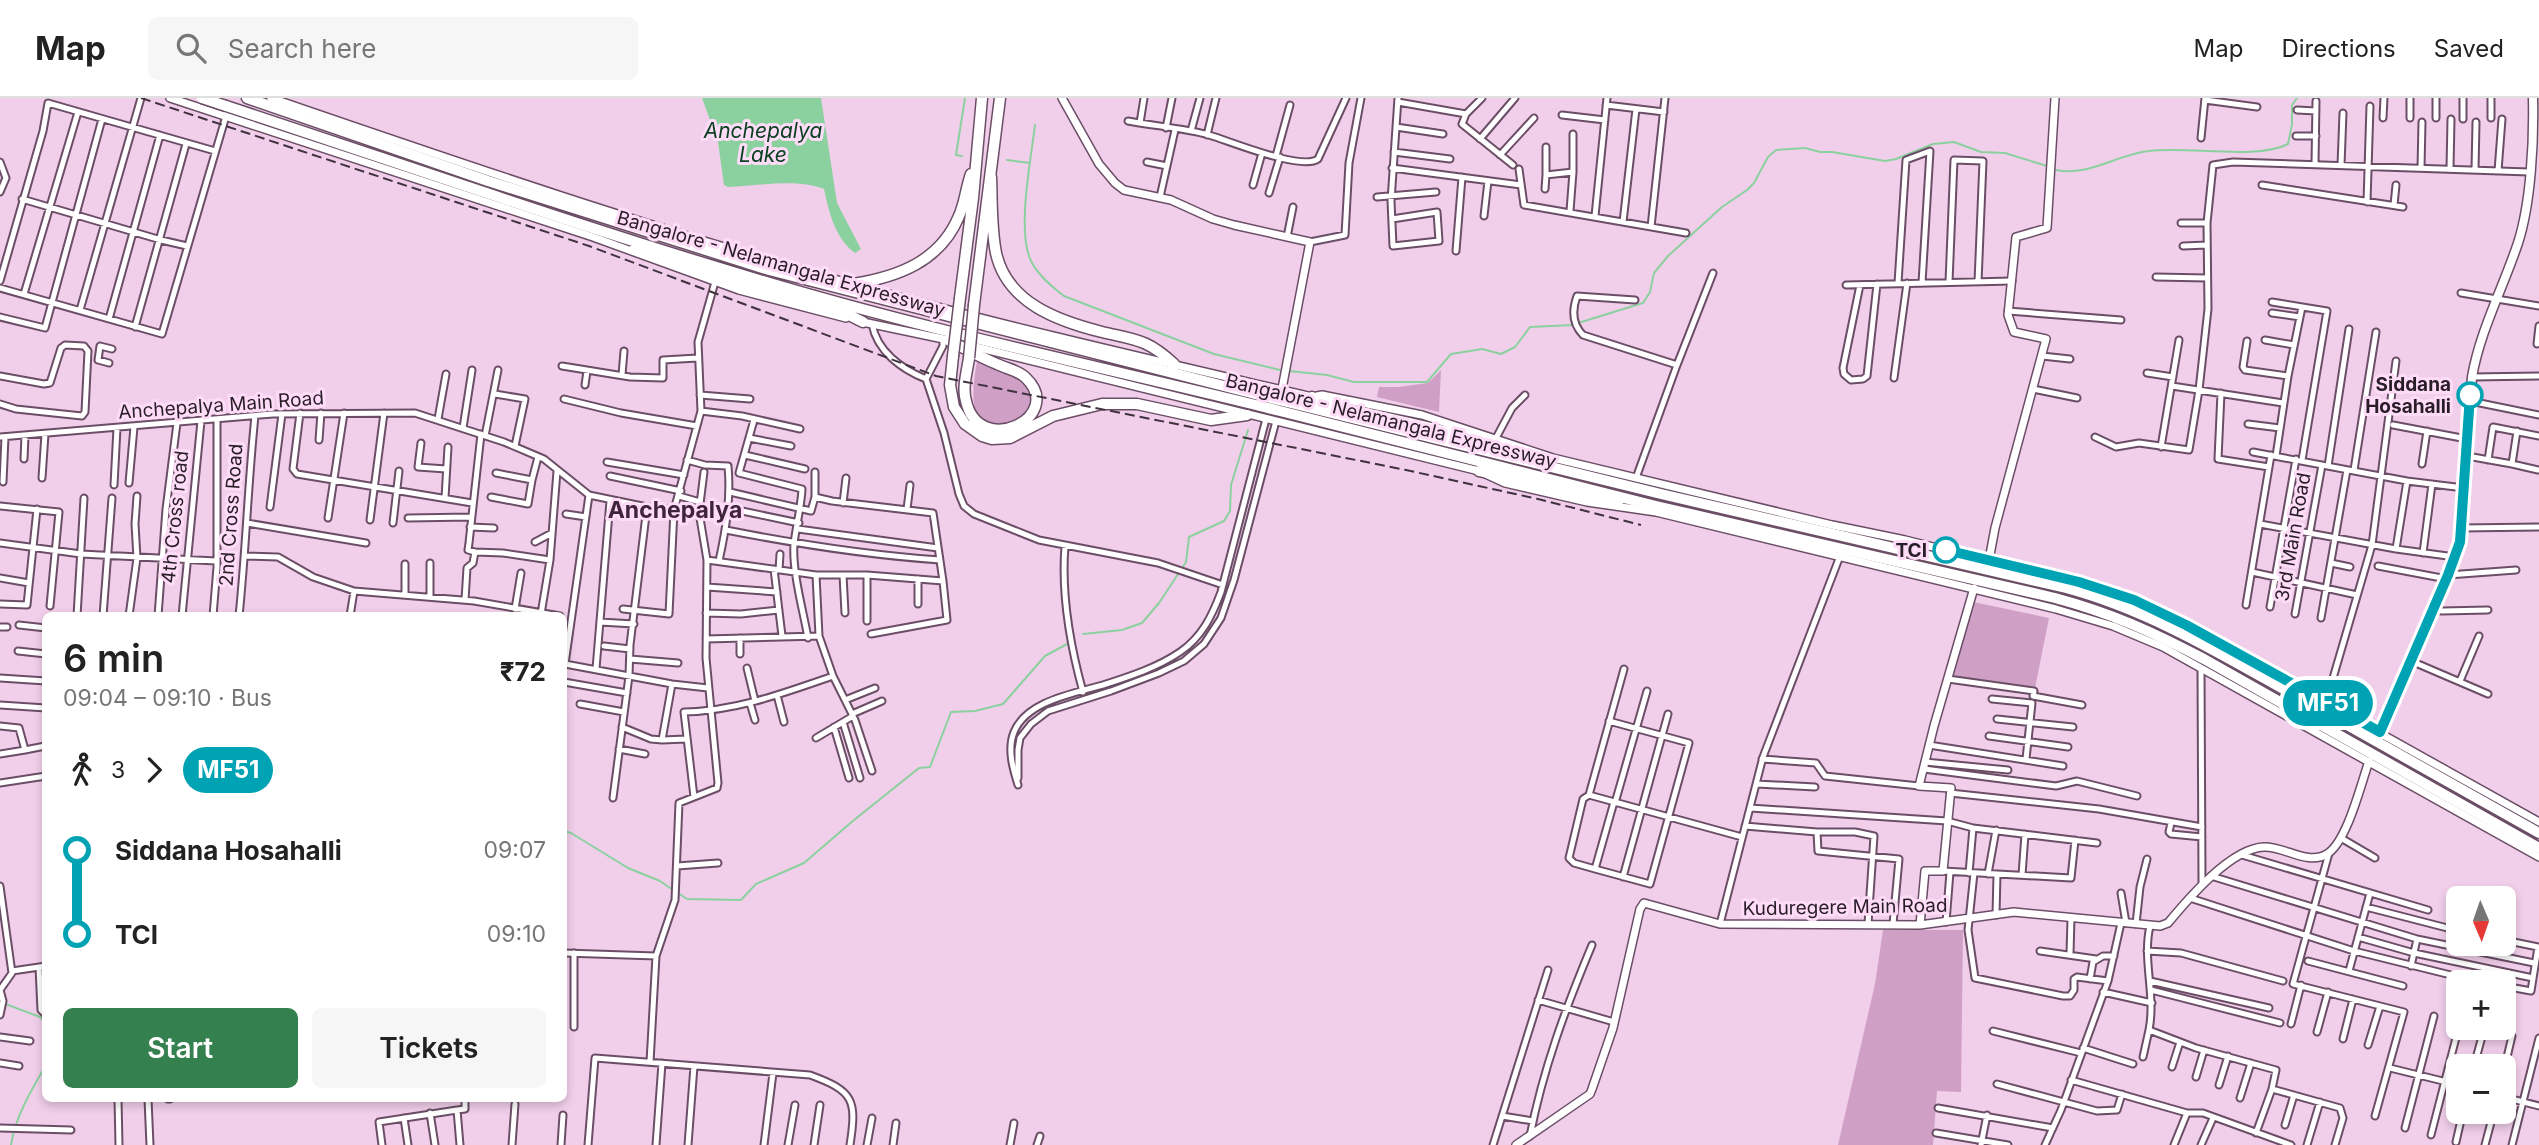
<!DOCTYPE html>
<html lang="en">
<head>
<meta charset="utf-8">
<style>
  :root { --surface:#fff; --page:#f6f6f6; --text:#222; --muted:#767676; --line:#e0e0e0; --accent:#34804f }
  body { margin:0; font-family:Inter,sans-serif; background:var(--page); color:var(--text); height:100vh; display:flex; flex-direction:column; font-size:26px; white-space:nowrap }
  * { box-sizing:border-box; margin:0 }
  p { font-size:23px; color:var(--muted) }
  .icon { flex:none; width:38px; height:38px; fill:none; stroke:currentColor; stroke-width:2; stroke-linecap:round; stroke-linejoin:round }
  .map { position:relative; flex:1; overflow:hidden }
  .sheet { position:absolute; left:42px; top:514px; width:525px; height:490px; display:flex; flex-direction:column; background:var(--surface); border-radius:10px; box-shadow:0 4px 10px #0003 }
  .sheet>* { flex:none }
  .badge { padding:0 14px; border-radius:23px; font-size:24px; line-height:46px }
  .needle { width:46px; rotate:178deg }
  .tools { position:absolute; left:2446px; top:788px; display:grid; gap:14px }
  .tools a { display:grid; place-items:center; width:70px; height:70px; border-radius:10px; background:var(--surface); box-shadow:0 4px 10px #0003; font-size:35px }
  .map>.badge { position:absolute; translate:-50% -50%; box-shadow:0 0 0 4px #fff }
  .legs { display:flex; align-items:center; gap:10px; height:77px; padding:0 21px; font-size:23px }
  .legs p { margin-inline-start:auto }
  .summary { display:flex; align-items:center; justify-content:space-between; height:119px; padding:0 21px }
  h1 { font-size:38px; font-weight:600; line-height:52px }
  .action { display:flex; gap:14px; margin-top:auto; padding:14px 21px }
  .action a { flex:1; height:80px; border-radius:10px; background:var(--accent); color:#fff; font-size:28px; font-weight:600; line-height:80px; text-align:center }
  .action a+a { background:var(--page); color:var(--text) }
  ul { padding:0 21px; list-style:none }
  li { display:flex; align-items:center; gap:24px; height:84px; font-size:26px }
  li i { display:grid; place-items:center; width:10px; height:100%; margin:0 9px; background:currentColor }
  li i::after { content:''; width:18px; height:18px; margin:-9px; border:5px solid; border-radius:50%; background:var(--surface) }
  li p { margin-inline-start:auto }
  li:first-child i { background:linear-gradient(#0000 50%,currentColor 0) }
  li:last-child i { background:linear-gradient(currentColor 50%,#0000 0) }
  header { display:flex; align-items:center; gap:42px; box-sizing:border-box; height:98px; padding:0 35px; background:var(--surface); border-bottom:2px solid var(--line) }
  header strong { font-size:33px }
  nav { display:flex; gap:38px; margin-inline-start:auto; font-size:24px }
  .search { width:490px; height:63px; background:var(--page); display:flex; align-items:center; gap:18px; box-sizing:border-box; padding:0 24px; border-radius:10px; color:var(--muted); font-size:26px }
  .map>svg:first-child { display:block }
  .green { fill:#cf9fc6 }
  .water { fill:#8bd19f }
  .lines { fill:none; stroke-linecap:round; stroke-linejoin:round }
  .stream { stroke:#8bd19f; stroke-width:2 }
  .minor-casing { stroke:#6b4e66; stroke-width:9 }
  .tertiary-casing { stroke:#6b4e66; stroke-width:10 }
  .secondary-casing { stroke:#6b4e66; stroke-width:11 }
  .motorway-casing { stroke:#6b4e66; stroke-width:13 }
  .minor { stroke:#fff; stroke-width:5 }
  .tertiary { stroke:#fff; stroke-width:7 }
  .secondary { stroke:#fff; stroke-width:8 }
  .motorway { stroke:#fff; stroke-width:10 }
  .rail { stroke:#3f313d; stroke-width:2; stroke-dasharray:10 5; stroke-linecap:butt }
  .motorway-bridge-casing { stroke:#6b4e66; stroke-width:13; stroke-linecap:butt }
  .motorway-bridge { stroke:#fff; stroke-width:10 }
  .line-1-casing { stroke:#fff; stroke-width:16 }
  .line-1 { stroke:#00a3b4; stroke-width:10 }
  .stop-1-dot { fill:#fff; stroke:#00a3b4; stroke-width:3.5 }
  .labels { text-anchor:middle; dominant-baseline:central; stroke-width:6; stroke-linejoin:round; paint-order:stroke }
  .street-label { font-size:19px; fill:#291d27; stroke:#fedcf7 }
  .stop-label { font-size:19px; font-weight:bold; fill:#291d27; stroke:#fedcf7; text-anchor:end }
  .water-label { font-size:21px; font-style:italic; fill:#0b4122; stroke:#fedcf7 }
  .quarter-label { font-size:23px; font-weight:bold; fill:#3f253a; stroke:#fedcf7 }
</style>
</head>
<body>
<header>
<strong>Map</strong>
<div class="search"><svg class="icon" aria-label="search" viewBox="0 0 24 24"><circle cx="10" cy="10" r="6"/><path d="M15 15l6 6"/></svg>Search here</div>
<nav><a>Map</a><a>Directions</a><a>Saved</a></nav>
</header>
<div class="map">
<svg width="2539" height="1047" viewBox="0 0 2539 1047">
  <rect width="100%" height="100%" fill="#f1cfea"/>
  <path class="green" d="M977,263C987,268 1014,276 1021,282C1057,316 983,351 974,306C972,292 975,276 977,263Z
    M1441,272L1439,314L1377,299L1379,289H1398L1428,285Z
    M1973,504L2049,520L2035,590L1953,580Z
    M1883,832H1963L1961,994L1937,993L1933,1047H1838L1875,886Z"/>
  <path class="water" d="M702,0H821L837,105L861,151L855,155C835,140 829,114 824,91C796,80 758,88 728,89L724,87L718,44Z"/>
  <g class="lines">
    <path class="stream" d="M1035,27C1031,61 1018,126 1029,158C1034,174 1051,188 1064,198L1214,256L1280,272
      M962,58L956,57L965,0
      M1007,62L1030,65
      M2056,72C2088,79 2118,56 2149,53C2186,48 2258,62 2288,46L2292,26V7L2297,0
      M1578,225L1643,205L1650,194L1654,175L1668,158L1722,109L1747,92L1754,85L1768,59L1776,52L1805,50L1820,54H1832L1885,63L1896,61L1933,46L1954,44L1981,54L2005,55L2047,68
      M1289,273L1327,277L1354,284H1427L1451,256L1482,251L1501,256L1515,249L1530,229L1573,227
      M1083,536L1122,532L1142,525L1159,505L1186,464L1189,439L1224,423L1230,413L1231,387L1248,332
      M564,733L571,735L628,770L660,783L673,792
      M678,795L687,801L741,802L756,786L804,765L854,722L919,670L930,669L951,614L975,613L1003,606L1045,558L1067,546
      M0,904L40,919L46,926
      M11,1047C15,1019 32,991 46,967"/>
    <defs>
      <path id="minor" d="M1482,0L1466,16L1462,26L1513,67
        M2205,2L2257,9
        M1398,4L1466,16
        M1606,7L1664,14
        M2297,12L2316,13
        M1562,17L1605,22
        M2383,20L2384,0
        M2410,20V0
        M2436,20V0
        M2491,20V0
        M2463,21V0
        M1128,23C1154,28 1184,30 1209,37C1230,43 1301,73 1318,61L1346,0
        M1140,25L1144,0
        M1396,29L1443,36
        M1166,30L1172,0
        M1191,33L1200,0
        M1207,37L1216,0
        M2296,38H2316
        M2201,40L2205,0
        M1480,41L1515,0
        M1546,49V77
        M1394,54L1450,61
        M1500,57L1534,20
        M1276,58L1290,7
        M0,64L6,80L0,94
        M1147,64L1167,68
        M2315,66L2316,3
        M2341,67L2343,15
        M1392,70L1521,87
        M2421,70L2422,24
        M1519,71L1524,107L1686,135
        M2450,71L2451,21
        M2475,72L2476,24
        M2498,73L2502,21
        M1253,87L1262,55
        M2262,87L2403,109
        M1545,91L1546,77L1573,74
        M1269,95L1280,59
        M1160,99L1175,32
        M1377,99L1436,94
        M22,101L161,142L187,148
        M2367,104L2370,8
        M2394,107L2396,87
        M1570,113L1573,74V36
        M1484,118L1488,83
        M1595,118L1607,0
        M1392,121L1437,114L1439,143L1393,148L1391,103L1398,0
        M1623,124L1636,11
        M2181,125H2207
        M1651,129L1665,0
        M1287,139L1293,109
        M1310,144L1345,137L1349,65L1361,0
        M2183,148L2207,147
        M1456,153L1462,79
        M2156,179L2207,180
        M0,183L43,33L48,5L215,53
        M1949,184L1954,62L1983,63L1978,184
        M1898,185L1906,62L1930,53L1922,185
        M1846,187L2012,183
        M1860,187L1843,270L1844,276L1851,282L1863,281L1867,278L1877,186
        M0,190L162,236L226,18
        M2461,195L2539,208
        M24,196L78,14
        M1635,202L1577,198C1572,212 1572,226 1583,237L1677,267
        M2272,204L2327,213L2302,362
        M80,212L141,0
        M2008,213L2121,222
        M2272,215L2300,219
        M0,219L45,230L102,21
        M109,221L160,37
        M872,226C877,253 901,271 926,281
        M135,229L186,46
        M943,241V248L926,281L944,335L959,396L964,408L974,416L1039,442L1158,465L1223,487
        M2265,242L2294,247
        M2247,243L2243,269L2245,272L2288,278
        M2537,246L2539,228
        M2042,258L2070,261
        M109,265L98,262L100,248L112,251
        M562,268L630,279L663,280V262L697,260
        M2147,275L2173,279
        M622,277L624,253
        M0,278L44,286L50,285L61,250L65,247L84,248L88,253L85,314L82,318L16,311L0,306
        M2472,279L2539,278
        M1894,280L1907,185
        M585,287L587,273
        M2172,288L2283,305
        M2033,291L2077,300
        M2221,295L2218,361L2269,369
        M495,296L525,301L515,348
        M700,297L750,301
        M564,301L621,315L697,328
        M2470,303L2539,317
        M701,313L742,318L800,331
        M300,315L293,371L297,376L472,405
        M438,321L446,276
        M754,322L739,375L802,391C801,410 796,428 794,446C792,473 803,512 808,540
        M2248,326L2280,330
        M2393,327L2467,341
        M463,330L472,272
        M485,338L498,272
        M0,339L273,316L415,315L504,344L544,361L589,397L647,409L699,414L707,462L816,477H867L943,483L933,415L832,403L815,399
        M2095,339L2116,349L2139,345L2189,352L2199,292L2208,211L2207,125L2213,67L2233,64L2529,74
        M749,340L791,348
        M1496,340L1512,310L1525,297
        M319,342L321,315
        M421,345L418,369L446,371
        M2161,349L2179,242
        M2253,354L2407,383L2464,390
        M745,357L805,371
        M2276,358L2288,278L2302,209
        M2467,358L2512,366L2517,333
        M24,361L25,337
        M687,362L705,367L728,368C731,400 726,431 719,463
        M2488,362L2493,329L2539,338
        M607,364L684,377
        M2422,366L2427,333
        M2512,366L2538,372
        M2328,368L2349,231
        M2354,372L2376,234
        M610,378L681,393
        M42,380L45,336
        M1636,380L1677,267L1713,175
        M532,382L538,359
        M3,384L5,339
        M129,385L134,329
        M114,387L117,330
        M730,394L811,413L815,399V374
        M589,397L565,566L672,586L708,590
        M679,398L700,404
        M491,399L528,406L532,382L496,375
        M445,400L448,349
        M843,405L846,380
        M0,408L59,414L50,508
        M270,409L282,316
        M728,410L799,425
        M907,411L910,387
        M699,414L704,374
        M566,416L586,419
        M328,420L344,315
        M408,420L470,419
        M370,422L384,315
        M247,425L366,445
        M393,425L399,373
        M2260,426L2396,451L2455,459
        M470,429L494,430
        M2461,430L2539,429
        M798,431L938,450
        M726,432C797,446 868,457 940,462
        M535,444L552,435
        M0,445L81,456L216,463
        M1065,448C1061,497 1070,547 1083,594
        M2396,451L2407,383
        M475,454L503,455L550,462
        M2423,455L2432,386
        M245,458L278,459L313,479L354,493L474,503L560,518
        M2331,465L2350,469
        M2378,468L2447,481
        M774,471L782,538
        M779,472L780,456
        M2252,474L2357,497
        M816,477L819,538L833,578L855,622L872,673
        M843,477L845,515
        M2448,477L2516,472
        M0,480L29,485
        M918,481V506
        M707,489L777,494
        M405,497V466
        M430,499V465
        M465,502L467,470L473,465L475,454L468,452L469,445L481,336
        M0,506L27,507L37,411
        M2246,507L2271,357
        M2270,509L2296,361
        M515,511L521,475
        M623,511L669,516L674,412L701,313L698,244L715,184
        M2433,511L2442,513L2488,512
        M706,515L741,516L779,512
        M541,516L550,462L557,373
        M2295,516L2322,367
        M77,518L84,400
        M103,518L112,400
        M129,518L137,460L135,426L137,398
        M158,518L166,411L177,325
        M182,518L201,323
        M213,518L217,469V321
        M239,518C246,451 248,385 255,318
        M350,518L354,493
        M2321,520L2347,372
        M867,523V477
        M600,524L634,526
        M19,527L46,530
        M0,529H7
        M871,536L947,522L943,483
        M740,540V556
        M706,541L819,538
        M604,548L630,551
        M18,553L46,556
        M630,561L678,565
        M2411,563L2488,596
        M747,570L755,603
        M2201,570L2202,784
        M596,571L610,403
        M1624,571L1589,697L1742,739
        M0,580L46,583
        M1948,581L2034,593L2033,598L2082,607
        M2460,583L2479,538
        M564,584L627,595
        M672,586L662,642L686,641
        M777,597L784,624
        M1992,601L2032,605
        M845,602L875,590
        M2326,604L2372,447L2396,263
        M750,605L755,622
        M580,606L624,614
        M0,607L46,610
        M852,616L882,603
        M1997,621L2073,629
        M1609,623L1689,645L1650,786L1595,771L1614,704
        M843,624L860,680
        M0,628L19,630L25,652L0,656
        M622,629L651,641L662,642
        M834,629L849,680
        M1989,638L2068,649
        M816,640L853,618
        M1929,647L2063,668
        M619,651L645,656
        M25,652L45,648
        M1762,661L1816,665L1825,678L1919,688
        M2026,661L2032,605
        M1925,664L2008,672
        M1924,671L2056,688L2077,683L2137,698
        M1018,680V652L1020,640L1031,626L1048,613L1111,593L1159,575L1184,563L1204,546L1221,520L1234,482L1276,323
        M0,685L46,678
        M1757,686L1815,689
        M1018,687C1013,671 1007,651 1014,634C1027,602 1077,595 1106,586C1131,578 1158,569 1180,554C1202,539 1212,518 1221,494L1266,321
        M1950,695L2099,711L2202,729
        M1589,697L1583,701L1569,760L1574,765L1595,771
        M694,699L684,614C736,613 784,595 833,578
        M613,700L629,578L630,547L647,409
        M1615,705L1647,593
        M1750,710L1947,723L1973,730L2097,745
        M2171,725L2169,734L2171,736L2202,739
        M1745,728L1817,734H1855L1874,738L1868,826
        M1817,734L1818,753L1899,761L1893,826
        M2341,740L2375,760
        M2329,755L2293,886L2404,914L2375,1018
        M2242,757L2428,812
        M677,768L718,765
        M1943,773L2071,780L2075,742
        M1969,775L1973,730
        M1974,775L1968,832L1975,880L2063,898H2070L2074,892V881L2077,879L2108,883
        M1988,776L1996,732
        M2022,777L2025,736
        M2211,778L2417,841L2534,865
        M1623,779L1668,616
        M0,788L12,875L0,892
        M2121,795L2126,825
        M2190,800L2354,853L2479,884
        M2366,809L2459,833
        M1996,817L1997,776
        M1946,824L1950,774
        M1720,826L1763,659L1840,458
        M2136,826L2140,789L2147,761
        M2150,828C2142,862 2156,897 2149,932L2196,950L2276,972L2272,991L2340,1010L2343,1020L2335,1047
        M2358,839L2414,855L2533,880
        M2504,842L2538,849L2531,893L2504,888
        M2040,853L2096,861
        M2147,853L2181,855L2283,883
        M564,855L656,858
        M574,855V929
        M2070,856L2071,820
        M2308,863L2403,888
        M2411,868L2417,841
        M39,869L41,912L46,917
        M12,873L46,868
        M2349,873L2370,795
        M2090,881L2093,864L2103,858H2114
        M2150,883L2269,910
        M0,892L3,903L0,917
        M2151,892L2280,925
        M2103,894L2152,905
        M1538,902L1614,924
        M2291,926L2301,887
        M1993,933L2081,955
        M2317,934L2328,894
        M0,939L30,943
        M2343,941L2353,901
        M2368,947L2380,908
        M2083,950L2133,966
        M2143,959L2149,932
        M650,964L656,858L675,802L679,705L717,690L718,685L706,560L707,462
        M0,965L19,968
        M2474,968L2484,931
        M2172,969L2180,944
        M2390,970L2459,987
        M2504,972L2512,938
        M2196,979L2204,952
        M2071,982L2187,1015H2203L2291,1047
        M1997,986L2097,1013L2117,1012L2122,996
        M2219,987L2228,958
        M2504,999L2539,1008
        M2240,1000L2251,965
        M118,1001L119,1047
        M148,1001L150,1047
        M168,1001H170
        M1938,1010L2053,1030
        M457,1012L465,1011V1001
        M430,1015L435,1047
        M1502,1018L1533,1023
        M404,1020L408,1047
        M2285,1027L2294,997
        M0,1030L71,1032
        M2405,1030L2434,918
        M1936,1035L2008,1047
        M2256,1035L2272,991
        M2431,1037L2459,928
        M1530,1038C1543,971 1566,909 1592,847
        M2456,1044L2463,1013
        M382,1047L379,1024L457,1012L460,1047
        M512,1047L515,1006
        M561,1047L563,1017
        M588,1047L595,960L810,977C854,993 857,1002 850,1047
        M656,1047L662,965
        M688,1047L694,968
        M764,1047L773,975
        M788,1047L795,1007
        M814,1047L820,1007
        M867,1047L872,1020
        M893,1047L896,1025
        M1010,1047L1014,1025
        M1037,1047L1040,1038
        M1493,1047L1548,872
        M1981,1047L1987,1017
        M2045,1047L2061,1012L2108,883L2121,825
        M2174,1047L2187,1015
        M2201,1047L2213,1020
        M2307,1047L2320,1004
        M2485,1047L2494,1013
        M2512,1047L2539,940"/>
      <path id="tertiary" d="M170,0L593,139L739,192L846,220
        M271,0C463,66 656,132 852,186C1004,228 1158,263 1312,299L1322,297L1422,317L1553,360L1832,427L1905,442L2114,494L2186,527L2539,724
        M1062,0L1099,66L1115,85L1124,92L1171,102L1213,121L1234,127L1310,144L1281,296
        M858,223L953,243
        M968,247L1479,373L1505,385L1587,404L1656,414L2056,511L2113,528L2163,549L2539,759
        M1989,462L1995,430L2046,241L2014,234L2008,217L2016,139L2047,130L2055,0
        M1920,827L1925,773H1943L1951,690L1919,688L1934,628L1974,490
        M1516,1047L1590,996L1592,991L1613,930L1640,811L1644,805L1720,826L1920,827L2014,814L2160,828L2168,825C2188,801 2231,750 2264,749C2284,748 2308,768 2327,756C2347,744 2361,686 2369,663"/>
      <path id="secondary" d="M2380,634L2448,477L2460,445L2472,279C2480,233 2503,190 2518,145C2531,105 2534,43 2533,0"/>
      <path id="motorway" d="M247,0L488,83L769,172L1263,298
        M226,8C402,66 578,128 756,181C922,231 1092,267 1260,308
        M991,79C992,104 991,130 996,155C1007,205 1058,223 1102,234C1136,242 1147,241 1174,266
        M635,148L652,156L730,182L847,216L863,224
        M853,186C897,179 940,164 959,118C965,105 966,90 971,76
        M960,200L973,100L982,0
        M974,207L1000,0
        M948,242C964,250 980,259 997,266C1007,271 1018,272 1026,280C1066,319 979,361 966,303C962,290 967,274 969,260
        M953,258L950,287L954,309L965,326L982,338L992,341L1010,340L1053,318L1102,306H1137L1211,322L1247,317
        M1312,299L1318,304L1462,337L1489,347
        M1287,304L1661,396L2066,490C2148,512 2219,555 2292,596C2375,642 2457,689 2539,735
        M1284,314L1656,408L2055,500C2111,515 2153,534 2204,561L2539,750
        M1479,373C1525,381 1571,399 1618,404"/>
    </defs>
    <use href="#minor" class="minor-casing"/>
    <use href="#tertiary" class="tertiary-casing"/>
    <use href="#secondary" class="secondary-casing"/>
    <use href="#motorway" class="motorway-casing"/>
    <use href="#minor" class="minor"/>
    <use href="#tertiary" class="tertiary"/>
    <use href="#secondary" class="secondary"/>
    <use href="#motorway" class="motorway"/>
    <path class="rail" d="M141,0L589,148L936,278L1406,372L1538,401L1641,427"/>
    <defs>
      <path id="motorway-bridge" d="M202,0L226,8
        M953,258L960,200
        M969,260L974,207
        M1263,298L1287,304
        M1260,308L1284,314"/>
    </defs>
    <use href="#motorway-bridge" class="motorway-bridge-casing"/>
    <use href="#motorway-bridge" class="motorway-bridge"/>
  </g>
  <g class="lines">
    <defs>
      <path id="line-1" d="M1946,452L2079,484L2134,502L2186,527L2380,634L2448,477L2460,444L2470,297"/>
    </defs>
    <use href="#line-1" class="line-1-casing"/>
    <use href="#line-1" class="line-1"/>
  </g>
  <g class="stop-1-dot">
    <circle cx="2470" cy="297" r="12"/>
    <circle cx="1946" cy="452" r="12"/>
  </g>
  <g class="labels">
    <g class="street-label">
      <text transform="translate(781 166) rotate(16)">Bangalore - Nelamangala Expressway</text>
      <text transform="translate(221 307) rotate(-4)">Anchepalya Main Road</text>
      <text transform="translate(1391 323) rotate(14)">Bangalore - Nelamangala Expressway</text>
      <text transform="translate(231 417) rotate(-86)">2nd Cross Road</text>
      <text transform="translate(175 419) rotate(-84)">4th Cross road</text>
      <text transform="translate(2293 439) rotate(-80)">3rd Main Road</text>
      <text transform="translate(1845 809) rotate(-1)">Kuduregere Main Road</text>
    </g>
    <g class="stop-label">
      <text x="2451" y="286">Siddana<tspan x="2451" dy="22">Hosahalli</tspan></text>
      <text x="1927" y="452">TCI</text>
    </g>
    <g class="water-label">
      <text x="763" y="32">Anchepalya<tspan x="763" dy="24">Lake</tspan></text>
    </g>
    <g class="quarter-label">
      <text x="675" y="412">Anchepalya</text>
    </g>
  </g>
</svg>
<div class="tools">
<a><svg class="needle" viewBox="-14 -14 28 28"><path d="M0-13l5 13h-10z" fill="#e53935"/><path d="M0 13l5-13h-10z" fill="#767676"/></svg></a>
<a>+</a>
<a>−</a>
</div>
<b class="badge" style="left:2328px;top:605px;background:#00a3b4;color:#fff">MF51</b>
<section class="sheet">
<div class="summary"><div><h1>6 min</h1><p>09:04 – 09:10 · Bus</p></div><b>₹72</b></div>
<div class="legs"><svg class="icon" aria-label="walk" viewBox="0 0 24 24"><circle cx="13" cy="4" r="2"/><path d="M13 8l-2 6 4 7M11 14l-3 7M7 12l3-4h3l4 4"/></svg>3<svg class="icon" aria-label="forward" viewBox="0 0 24 24"><path d="M9 5l7 7-7 7"/></svg><b class="badge" style="background:#00a3b4;color:#fff">MF51</b></div>
<ul>
<li><i style="color:#00a3b4"></i><b>Siddana Hosahalli</b><p>09:07</p></li>
<li><i style="color:#00a3b4"></i><b>TCI</b><p>09:10</p></li>
</ul>
<div class="action"><a>Start</a><a>Tickets</a></div>
</section>
</div>
</body>
</html>
